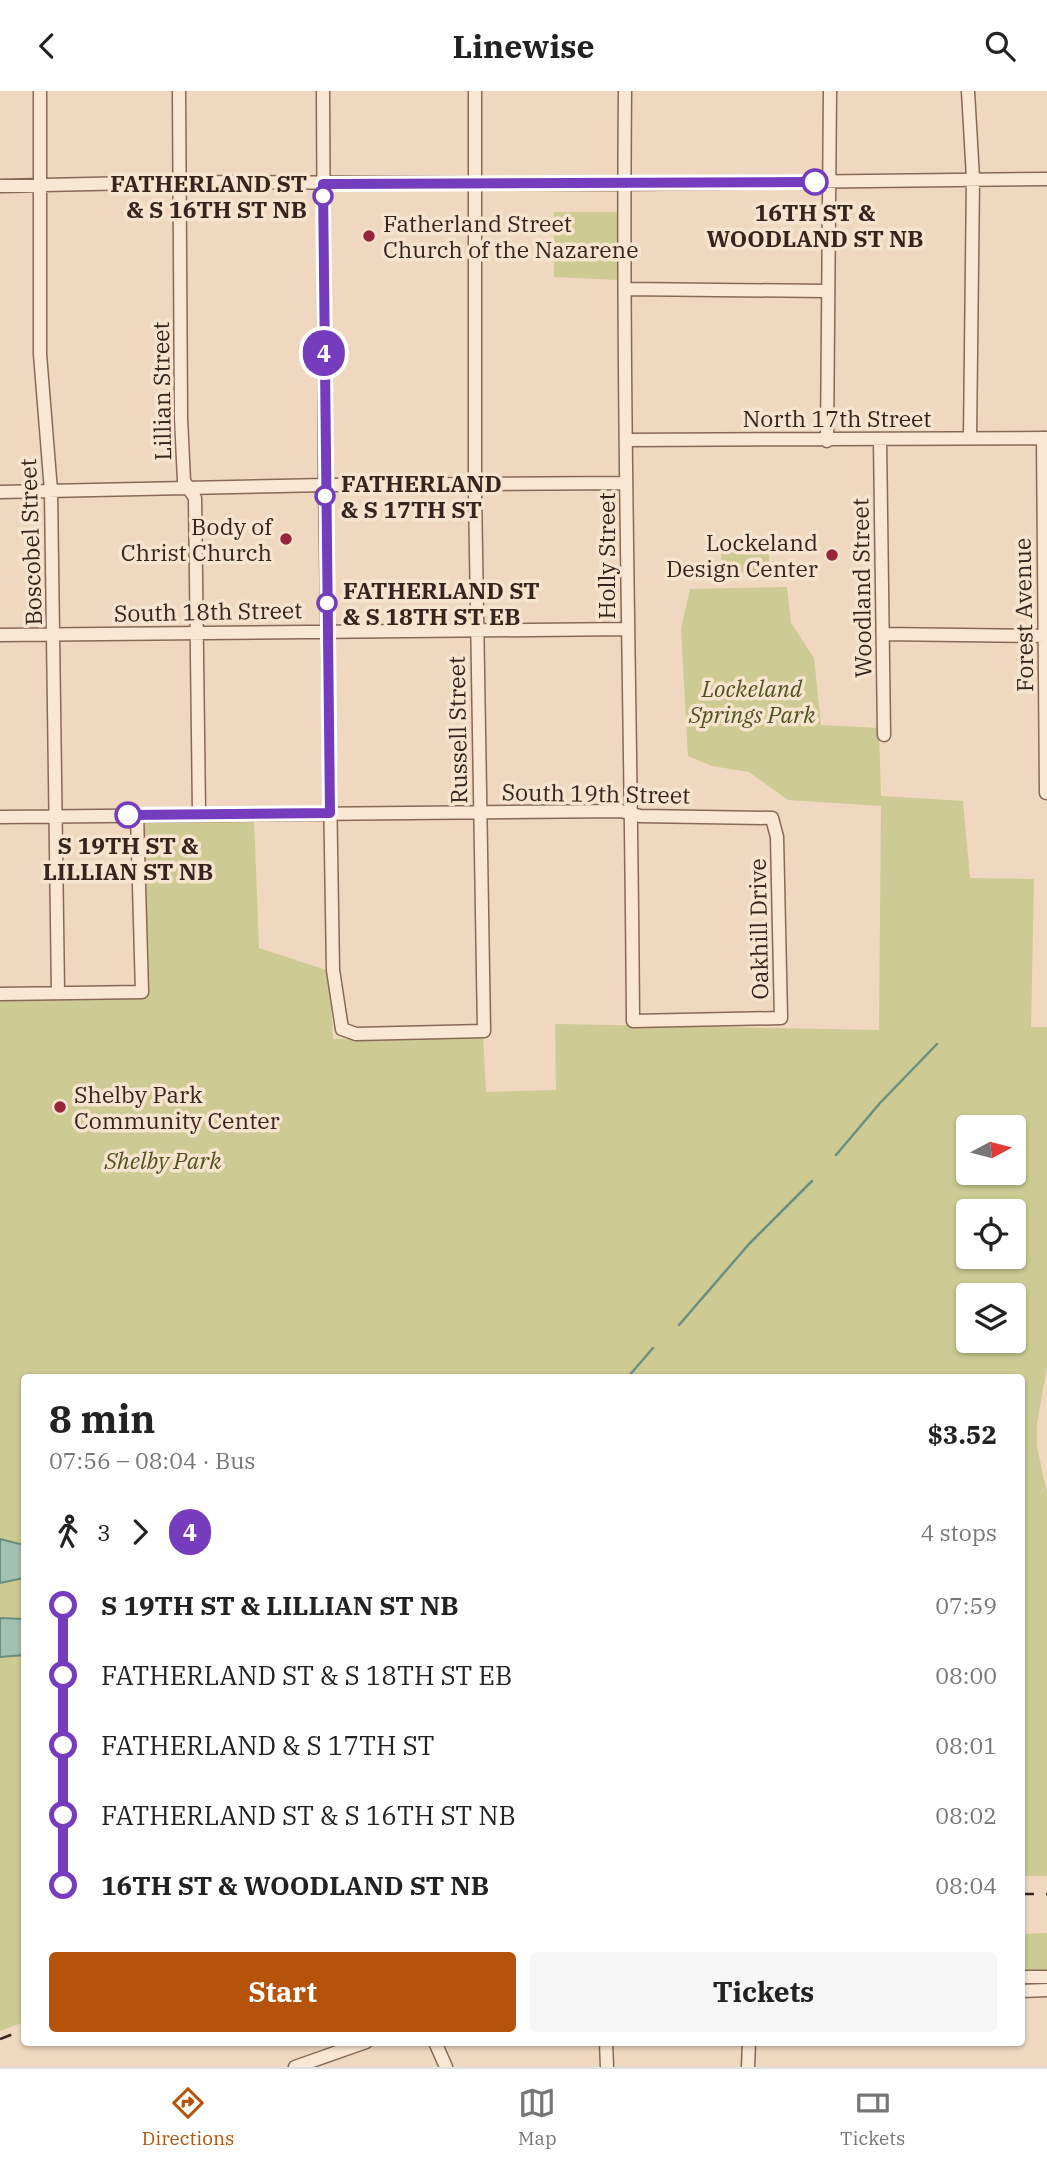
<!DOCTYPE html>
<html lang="en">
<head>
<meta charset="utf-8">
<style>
  :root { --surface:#fff; --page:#f6f6f6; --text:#222; --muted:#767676; --line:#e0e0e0; --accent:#b45309 }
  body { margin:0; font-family:"IBM Plex Serif",serif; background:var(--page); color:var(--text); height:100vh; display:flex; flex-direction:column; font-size:26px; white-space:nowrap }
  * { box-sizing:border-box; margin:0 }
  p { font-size:23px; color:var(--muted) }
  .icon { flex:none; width:38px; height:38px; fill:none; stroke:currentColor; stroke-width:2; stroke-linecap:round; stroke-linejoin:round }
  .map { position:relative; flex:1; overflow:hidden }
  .sheet { position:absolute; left:21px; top:1283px; width:1004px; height:672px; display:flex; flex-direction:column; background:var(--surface); border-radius:7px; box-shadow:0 2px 5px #0004 }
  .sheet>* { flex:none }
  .badge { padding:0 14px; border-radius:23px; font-size:24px; line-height:46px }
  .needle { width:46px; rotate:83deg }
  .buttons { position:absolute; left:956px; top:1024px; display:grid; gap:14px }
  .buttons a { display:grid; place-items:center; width:70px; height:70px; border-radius:7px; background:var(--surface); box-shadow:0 2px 5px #0004; font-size:35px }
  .map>.badge { position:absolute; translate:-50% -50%; box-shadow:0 0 0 4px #fff }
  .legs { display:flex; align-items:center; gap:10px; height:77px; padding:0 28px; font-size:23px }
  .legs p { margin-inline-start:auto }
  .overview { display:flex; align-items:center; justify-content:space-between; height:119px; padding:0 28px }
  h1 { font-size:38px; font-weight:800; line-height:52px }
  .action { display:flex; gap:14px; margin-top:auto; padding:14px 28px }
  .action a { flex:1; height:80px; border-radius:7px; background:var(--accent); color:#fff; font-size:28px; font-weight:800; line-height:80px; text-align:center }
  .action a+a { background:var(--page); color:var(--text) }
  ul { padding:0 28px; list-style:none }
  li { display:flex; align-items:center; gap:24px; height:70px; font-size:26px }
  li i { display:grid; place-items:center; width:10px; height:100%; margin:0 9px; background:currentColor }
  li i::after { content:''; width:18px; height:18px; margin:-9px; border:5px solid; border-radius:50%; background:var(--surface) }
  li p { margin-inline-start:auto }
  li:first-child i { background:linear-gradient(#0000 50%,currentColor 0) }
  li:last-child i { background:linear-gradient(currentColor 50%,#0000 0) }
  header { display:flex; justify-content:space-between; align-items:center; height:91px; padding:0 28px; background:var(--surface); font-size:32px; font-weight:800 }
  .tab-bar { display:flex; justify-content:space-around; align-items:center; height:98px; border-top:2px solid var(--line); background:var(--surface); font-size:19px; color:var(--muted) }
  .tab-bar a { display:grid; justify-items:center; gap:4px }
  .tab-bar .active { color:var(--accent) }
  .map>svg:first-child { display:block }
  .green { fill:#cdca93; fill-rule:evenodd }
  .water { fill:#a3c1b2; stroke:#6a8f7f; stroke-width:2 }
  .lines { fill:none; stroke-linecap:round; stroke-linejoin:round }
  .stream { stroke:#6a8f7f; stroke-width:2.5 }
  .minor-casing { stroke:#886957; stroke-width:15 }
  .minor { stroke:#fae7d3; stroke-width:12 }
  .rail { stroke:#37241c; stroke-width:2.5; stroke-dasharray:12 12; stroke-linecap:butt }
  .line-1-casing { stroke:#fff; stroke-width:16 }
  .line-1 { stroke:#753cbe; stroke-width:10 }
  .stop-1-dot { fill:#fff; stroke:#753cbe; stroke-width:3.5 }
  .poi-dot { fill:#99253b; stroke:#f6e4cf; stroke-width:2.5 }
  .labels { text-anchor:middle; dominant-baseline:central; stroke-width:7; stroke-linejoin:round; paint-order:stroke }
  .stop-label { font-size:23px; font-weight:bold; fill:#37241c; stroke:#f6e4cf }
  .poi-label { font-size:23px; fill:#37241c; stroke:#f6e4cf; text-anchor:start }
  .street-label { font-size:23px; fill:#37241c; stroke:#f6e4cf }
  .park-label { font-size:23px; font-style:italic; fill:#505422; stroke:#f6e4cf }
</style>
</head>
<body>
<header><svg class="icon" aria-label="back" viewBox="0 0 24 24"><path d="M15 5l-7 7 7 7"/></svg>Linewise<svg class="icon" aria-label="search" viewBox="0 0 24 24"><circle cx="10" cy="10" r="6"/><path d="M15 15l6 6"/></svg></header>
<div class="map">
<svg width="1047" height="1976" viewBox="0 0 1047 1976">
  <rect width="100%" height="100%" fill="#efd8bf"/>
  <path class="green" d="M554,121H618V189L554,186Z
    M754,449L769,458V476L761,482L722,480L721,455Z
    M787,496L791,532L814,567L821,634L879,637L881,705L963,710L970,787L1034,788L1031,936H1047V1276L1037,1332V1356L1047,1402V1785H1022V1286H24V1931L0,1940V909L148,907L144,732L254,729L259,857L329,880L333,948L483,945L486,1001L556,999L555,933L879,939L881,715L788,709L749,681L712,675L688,665L681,538L690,498ZM968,1036H1013V1082H968ZM968,1120H1013V1166H968ZM968,1204H1013V1250H968Z
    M1047,1842V1880H1022V1843Z"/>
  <path class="water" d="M0,1448L24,1454V1487L0,1492Z
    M0,1527L24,1528V1564L0,1566Z"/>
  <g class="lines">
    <path class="stream" d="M836,1064L880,1012L937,953
      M679,1234L749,1153L812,1090
      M628,1286L653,1257"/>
    <defs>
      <path id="minor" d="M40,0V263L51,400L58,902
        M179,0L181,327L184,390L195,407L199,722
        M323,0L325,394L333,879L342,938L356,943L484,940L475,401V0
        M968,0L973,87L970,347
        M0,95L180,91L624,93L1047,88
        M626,198L826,200
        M1043,347L1046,702
        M627,349L1047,347
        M880,349L884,644
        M827,350L830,0
        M0,401L325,394L626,392
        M883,543L1047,545
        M0,544L627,538
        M0,726L621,720L640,725L772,727L777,746L781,927L633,930C631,620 622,310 625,0
        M0,903L142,901L137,724
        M1022,1886H1047
        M1022,1900L1047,1899
        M435,1951L446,1976
        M606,1951L607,1976
        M295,1976L366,1951
        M748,1976L749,1951"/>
    </defs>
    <use href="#minor" class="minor-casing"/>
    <use href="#minor" class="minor"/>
    <path class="rail" d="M1022,1803H1047
      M0,1948L24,1939"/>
  </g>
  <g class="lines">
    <defs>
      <path id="line-1" d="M128,724L330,722L323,93L815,91"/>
    </defs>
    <use href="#line-1" class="line-1-casing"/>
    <use href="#line-1" class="line-1"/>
  </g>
  <g class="stop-1-dot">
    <circle cx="815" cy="91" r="12"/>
    <circle cx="323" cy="105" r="9"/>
    <circle cx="325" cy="405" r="9"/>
    <circle cx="327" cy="512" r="9"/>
    <circle cx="128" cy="724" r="12"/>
  </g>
  <g class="poi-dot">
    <circle cx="369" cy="145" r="7"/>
    <circle cx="286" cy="448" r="7"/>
    <circle cx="832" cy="464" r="7"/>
    <circle cx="60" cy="1016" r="7"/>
  </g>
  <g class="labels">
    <g class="stop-label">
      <text x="307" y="92" text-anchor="end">FATHERLAND ST<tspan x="307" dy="26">&amp; S 16TH ST NB</tspan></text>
      <text x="815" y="121">16TH ST &amp;<tspan x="815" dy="26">WOODLAND ST NB</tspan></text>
      <text x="341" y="392" text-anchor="start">FATHERLAND<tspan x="341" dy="26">&amp; S 17TH ST</tspan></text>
      <text x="343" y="499" text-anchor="start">FATHERLAND ST<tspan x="343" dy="26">&amp; S 18TH ST EB</tspan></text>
      <text x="128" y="754">S 19TH ST &amp;<tspan x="128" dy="26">LILLIAN ST NB</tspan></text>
    </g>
    <g class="poi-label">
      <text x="383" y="132">Fatherland Street<tspan x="383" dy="26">Church of the Nazarene</tspan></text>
      <text x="272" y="435" text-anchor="end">Body of<tspan x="272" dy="26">Christ Church</tspan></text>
      <text x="818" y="451" text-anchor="end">Lockeland<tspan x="818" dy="26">Design Center</tspan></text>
      <text x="74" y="1003">Shelby Park<tspan x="74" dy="26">Community Center</tspan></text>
    </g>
    <g class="street-label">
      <text transform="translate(161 300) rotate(-91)">Lillian Street</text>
      <text x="837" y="327">North 17th Street</text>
      <text transform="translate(30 451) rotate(-92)">Boscobel Street</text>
      <text transform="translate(606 465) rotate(-90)">Holly Street</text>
      <text transform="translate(861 497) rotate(-91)">Woodland Street</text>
      <text transform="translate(208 520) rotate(-1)">South 18th Street</text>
      <text transform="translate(1023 524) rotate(-91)">Forest Avenue</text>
      <text transform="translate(457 639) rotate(-91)">Russell Street</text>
      <text transform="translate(596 702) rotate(1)">South 19th Street</text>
      <text transform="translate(758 838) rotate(-91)">Oakhill Drive</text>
    </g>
    <g class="park-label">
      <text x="752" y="597">Lockeland<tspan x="752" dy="26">Springs Park</tspan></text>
      <text x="163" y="1069">Shelby Park</text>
    </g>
  </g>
</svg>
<div class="buttons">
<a><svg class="needle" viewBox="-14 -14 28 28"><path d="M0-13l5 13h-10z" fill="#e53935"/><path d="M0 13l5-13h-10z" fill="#767676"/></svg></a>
<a><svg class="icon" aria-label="locate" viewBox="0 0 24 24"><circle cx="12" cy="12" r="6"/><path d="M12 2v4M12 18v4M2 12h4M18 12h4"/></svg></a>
<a><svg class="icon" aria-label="layers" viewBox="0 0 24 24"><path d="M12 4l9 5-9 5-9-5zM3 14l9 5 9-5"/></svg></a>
</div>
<b class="badge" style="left:324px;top:262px;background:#753cbe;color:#fff">4</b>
<section class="sheet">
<div class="overview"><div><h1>8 min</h1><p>07:56 – 08:04 · Bus</p></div><b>$3.52</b></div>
<div class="legs"><svg class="icon" aria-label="walk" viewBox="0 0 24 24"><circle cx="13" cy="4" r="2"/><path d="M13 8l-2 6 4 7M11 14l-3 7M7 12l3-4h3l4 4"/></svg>3<svg class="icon" aria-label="forward" viewBox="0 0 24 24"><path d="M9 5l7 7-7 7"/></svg><b class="badge" style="background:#753cbe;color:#fff">4</b><p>4 stops</p></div>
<ul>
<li><i style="color:#753cbe"></i><b>S 19TH ST &amp; LILLIAN ST NB</b><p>07:59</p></li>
<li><i style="color:#753cbe"></i><span>FATHERLAND ST &amp; S 18TH ST EB</span><p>08:00</p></li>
<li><i style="color:#753cbe"></i><span>FATHERLAND &amp; S 17TH ST</span><p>08:01</p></li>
<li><i style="color:#753cbe"></i><span>FATHERLAND ST &amp; S 16TH ST NB</span><p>08:02</p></li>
<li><i style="color:#753cbe"></i><b>16TH ST &amp; WOODLAND ST NB</b><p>08:04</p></li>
</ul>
<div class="action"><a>Start</a><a>Tickets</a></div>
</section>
</div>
<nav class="tab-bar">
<a class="active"><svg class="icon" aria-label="directions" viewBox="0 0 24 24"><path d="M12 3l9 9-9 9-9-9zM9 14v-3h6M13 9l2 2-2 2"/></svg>Directions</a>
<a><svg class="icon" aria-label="map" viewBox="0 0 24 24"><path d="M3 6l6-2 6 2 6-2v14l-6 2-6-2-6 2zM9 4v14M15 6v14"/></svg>Map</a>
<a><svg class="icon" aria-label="tickets" viewBox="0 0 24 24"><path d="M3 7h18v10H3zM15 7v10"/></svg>Tickets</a>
</nav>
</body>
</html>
